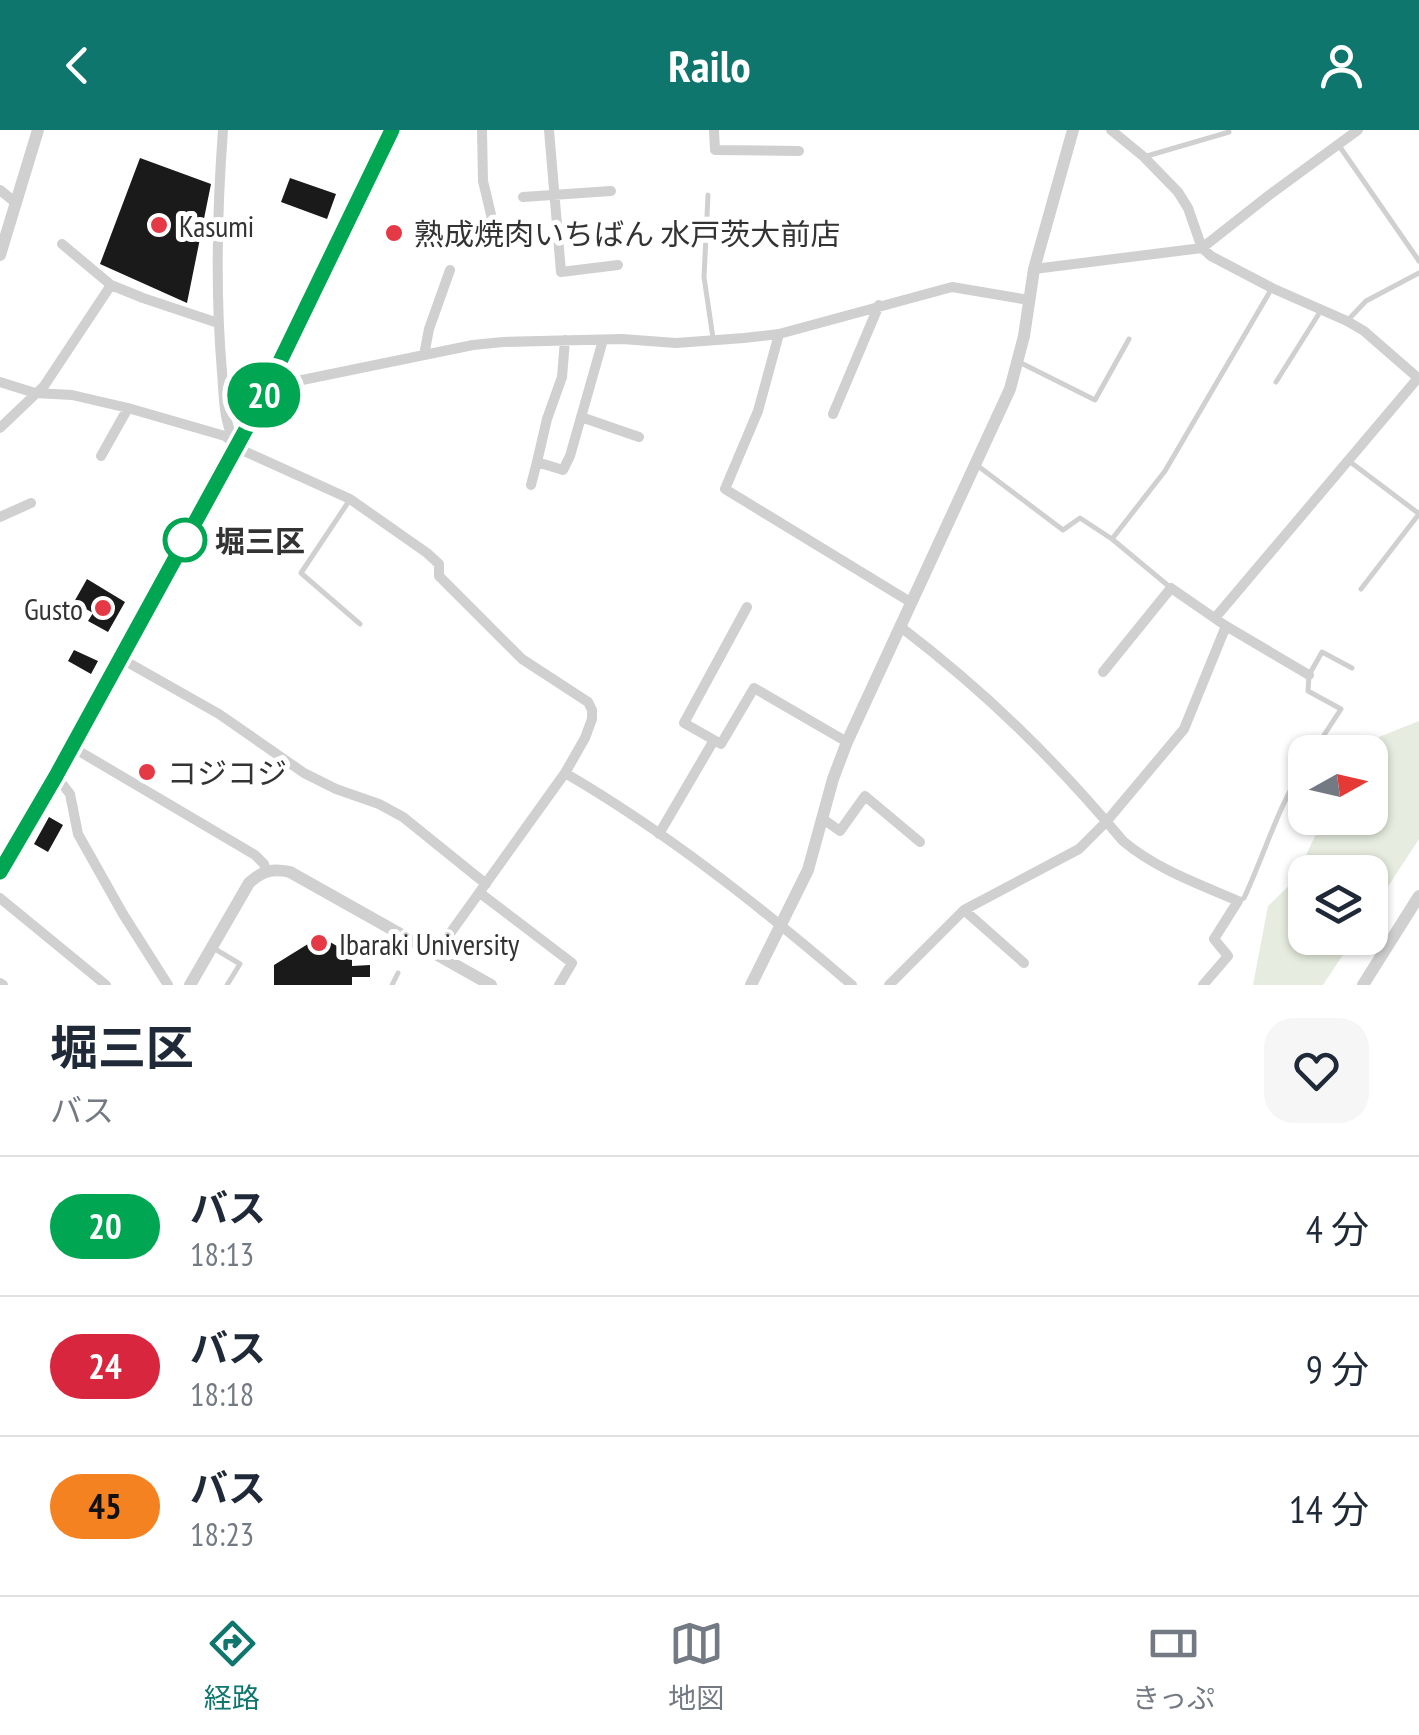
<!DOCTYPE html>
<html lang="ja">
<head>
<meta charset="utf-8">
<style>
  :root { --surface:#fff; --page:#f6f6f7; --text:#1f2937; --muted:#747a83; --line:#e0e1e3; --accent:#0f766e }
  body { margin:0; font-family:"PT Sans Narrow","Noto Sans JP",sans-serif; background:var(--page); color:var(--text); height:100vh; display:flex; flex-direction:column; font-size:38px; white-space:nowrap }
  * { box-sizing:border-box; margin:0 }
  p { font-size:32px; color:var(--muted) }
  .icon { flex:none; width:55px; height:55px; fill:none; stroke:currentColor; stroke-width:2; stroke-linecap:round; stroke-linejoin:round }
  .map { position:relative; height:855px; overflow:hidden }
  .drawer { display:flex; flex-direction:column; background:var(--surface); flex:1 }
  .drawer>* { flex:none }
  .badge { padding:0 20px; border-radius:32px; font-size:35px; line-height:65px }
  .needle { width:65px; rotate:82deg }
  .buttons { position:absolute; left:1288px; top:605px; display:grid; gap:20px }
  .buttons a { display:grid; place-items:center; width:100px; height:100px; border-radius:20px; background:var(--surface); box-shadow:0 2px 8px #0004; font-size:50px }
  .map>.badge { position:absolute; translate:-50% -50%; box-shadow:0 0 0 5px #fff }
  .round { display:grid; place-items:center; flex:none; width:105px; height:105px; border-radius:30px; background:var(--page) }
  .headline { display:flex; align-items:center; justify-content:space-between; height:170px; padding:0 50px }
  h1 { font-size:48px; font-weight:700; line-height:75px }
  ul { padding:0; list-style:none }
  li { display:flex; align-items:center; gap:30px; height:140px; padding:0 50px; border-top:2px solid var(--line) }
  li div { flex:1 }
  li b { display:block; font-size:38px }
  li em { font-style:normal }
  li .badge { min-width:110px; font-weight:700; text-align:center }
  header { display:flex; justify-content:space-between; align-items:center; height:130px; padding:0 50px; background:var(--accent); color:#fff; font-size:45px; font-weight:700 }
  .menu { display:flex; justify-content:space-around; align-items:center; height:140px; border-top:2px solid var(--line); background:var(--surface); font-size:28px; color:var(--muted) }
  .menu a { display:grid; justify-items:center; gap:5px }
  .menu .active { color:var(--accent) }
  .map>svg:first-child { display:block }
  .green { fill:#e6ecdf }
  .building { fill:#1a1a1a }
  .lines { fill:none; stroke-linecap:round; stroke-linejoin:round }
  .service { stroke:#d0d0d0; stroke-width:5 }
  .minor { stroke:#d0d0d0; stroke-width:10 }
  .tertiary { stroke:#d0d0d0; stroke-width:12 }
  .trunk { stroke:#a2a2a2; stroke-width:15 }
  .line-casing { stroke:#fff; stroke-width:22 }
  .line { stroke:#00a651; stroke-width:15 }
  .poi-dot { fill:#e63946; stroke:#fff; stroke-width:4 }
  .stop-dot { fill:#fff; stroke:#00a651; stroke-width:5 }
  .labels { text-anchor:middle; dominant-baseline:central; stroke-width:10; stroke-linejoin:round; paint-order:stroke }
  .poi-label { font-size:30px; fill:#333; stroke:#fff; text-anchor:start }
  .stop-label { font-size:30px; font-weight:bold; fill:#333; stroke:#fff; text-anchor:start }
</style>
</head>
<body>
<header><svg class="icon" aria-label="back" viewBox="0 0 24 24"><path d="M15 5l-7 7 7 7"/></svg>Railo<svg class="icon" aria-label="person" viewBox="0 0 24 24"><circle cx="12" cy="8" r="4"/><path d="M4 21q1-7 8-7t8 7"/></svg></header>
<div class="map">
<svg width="1419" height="855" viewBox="0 0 1419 855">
  <rect width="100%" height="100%" fill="#fff"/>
  <path class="green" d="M1419,591V709L1370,784V742H1305V808H1354L1323,855H1253L1268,776L1294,751L1315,706L1332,688H1370V634L1379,607Z"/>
  <path class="building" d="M140,28L211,54L187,173L100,134Z
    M290,48L336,64L327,89L281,72Z
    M87,449L125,472L108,502L88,491L93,483L74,472Z
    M74,520L98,531L91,544L68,531Z
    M49,687L63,695L48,722L34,714Z
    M316,809L325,814L330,812L342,819L343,824L352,829V836L370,835V847H352V855H274V835Z"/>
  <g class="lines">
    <path class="service" d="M1340,17L1419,131
      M1147,26L1229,2
      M708,65L704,147L713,208
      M1347,191L1366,171L1419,143
      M1019,232L1095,270L1129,209
      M1276,252L1320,182
      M1349,331L1418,383
      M978,336L1063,400L1080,388L1112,409L1171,458
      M349,371L301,443L360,494
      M1112,409L1165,341L1272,158
      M1361,459L1419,384
      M1313,622L1341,579L1308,561L1309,545L1322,522L1352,538
      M1240,770L1244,768C1265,723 1278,676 1305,635
      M215,819L240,834L227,855
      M392,855L398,843"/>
    <path class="minor" d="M223,0C217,81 215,161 222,242C224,265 223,289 234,310
      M549,0L561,142L618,135
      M714,0L715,20L799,21
      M1111,0L1144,27L1178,62L1188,78L1202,118L1211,126L1272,158L1347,191L1364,201L1418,248L1215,488
      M0,60L16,73
      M523,67L611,61
      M475,102L493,93L483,51L482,0
      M62,114L111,155L143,168L218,193
      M1034,139L1202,118L1268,66L1358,0
      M779,204L758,281L725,359L912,473
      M565,210L562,247L547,289L537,332L563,340L570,326L603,210
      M424,225L429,199L450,140
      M0,252L35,263L72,265L128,278L225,306L244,321L350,369L427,423L439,434V446L522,529L588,572L592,580V589L585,608L565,643L436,823
      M268,257L473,215L503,212L622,209L676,213L744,208L779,204L952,157L1029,170
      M833,284L879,175
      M581,287L639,307
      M0,298L44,256L111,155
      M101,326L128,278
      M531,355L537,332
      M0,387L31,373
      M747,477L684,593L721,614L754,558L847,612
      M902,498C987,563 1054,629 1123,711C1156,739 1199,754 1238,771L1214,809L1228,826L1203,855
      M120,528L219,584L304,643L336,659L379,674L403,687L486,754
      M1103,542L1171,458L1226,496L1309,545
      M72,617L255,725L264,734L266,741
      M565,643C668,703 762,778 852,855
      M56,646L70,664L78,704L123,784L168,855
      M823,689L840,701L865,666L920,712
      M659,704L714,610
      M480,763L572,833L559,855
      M0,768L106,855
      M964,780L1024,833
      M0,853L3,855
      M889,855L964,780L1079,719L1106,692L1184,599L1226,496"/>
    <path class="tertiary" d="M0,125L38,0
      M190,855L249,753C262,741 272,738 290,742L491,855
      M751,855L808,740L833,649L847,612L1010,259L1024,206L1034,139L1073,0
      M1363,855L1419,766"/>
    <path class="trunk" d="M0,742L72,617L268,257L392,0"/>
  </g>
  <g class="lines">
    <defs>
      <path id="line" d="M0,742L56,646L256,281L392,0"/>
    </defs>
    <use href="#line" class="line-casing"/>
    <use href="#line" class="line"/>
  </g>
  <g class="poi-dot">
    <circle cx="159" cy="95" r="10"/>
    <circle cx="394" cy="103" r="10"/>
    <circle cx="103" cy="478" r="10"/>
    <circle cx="147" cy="642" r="10"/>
    <circle cx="319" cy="813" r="10"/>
  </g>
  <circle class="stop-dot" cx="185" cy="410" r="20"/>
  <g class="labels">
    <g class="poi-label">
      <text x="179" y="95">Kasumi</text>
      <text x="414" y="103">熟成焼肉いちばん 水戸茨大前店</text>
      <text x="83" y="478" text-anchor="end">Gusto</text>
      <text x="167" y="642">コジコジ</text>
      <text x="339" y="813">Ibaraki University</text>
    </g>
    <g class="stop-label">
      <text x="215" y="410">堀三区</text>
    </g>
  </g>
</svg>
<div class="buttons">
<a><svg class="needle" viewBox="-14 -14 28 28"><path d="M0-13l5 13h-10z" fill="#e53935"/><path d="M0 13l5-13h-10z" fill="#747a83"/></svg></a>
<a><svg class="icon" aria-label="layers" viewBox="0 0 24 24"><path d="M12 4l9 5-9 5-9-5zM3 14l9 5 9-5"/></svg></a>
</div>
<b class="badge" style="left:264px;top:265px;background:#00a651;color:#fff">20</b>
</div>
<section class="drawer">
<div class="headline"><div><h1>堀三区</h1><p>バス</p></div><a class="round"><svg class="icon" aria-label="heart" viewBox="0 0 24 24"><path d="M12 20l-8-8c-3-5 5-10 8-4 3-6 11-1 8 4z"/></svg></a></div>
<ul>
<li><span class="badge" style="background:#00a651;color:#fff">20</span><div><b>バス</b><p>18:13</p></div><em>4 分</em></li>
<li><span class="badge" style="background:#d7263d;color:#fff">24</span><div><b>バス</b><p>18:18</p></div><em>9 分</em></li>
<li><span class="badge" style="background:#f58220;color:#111">45</span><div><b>バス</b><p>18:23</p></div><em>14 分</em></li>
</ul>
</section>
<nav class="menu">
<a class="active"><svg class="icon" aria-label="directions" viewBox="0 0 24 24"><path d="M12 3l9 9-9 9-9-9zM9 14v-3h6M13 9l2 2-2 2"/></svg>経路</a>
<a><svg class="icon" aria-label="map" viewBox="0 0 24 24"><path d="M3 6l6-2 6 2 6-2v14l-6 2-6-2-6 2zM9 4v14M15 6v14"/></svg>地図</a>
<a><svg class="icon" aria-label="tickets" viewBox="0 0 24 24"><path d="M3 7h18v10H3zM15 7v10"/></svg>きっぷ</a>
</nav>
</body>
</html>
